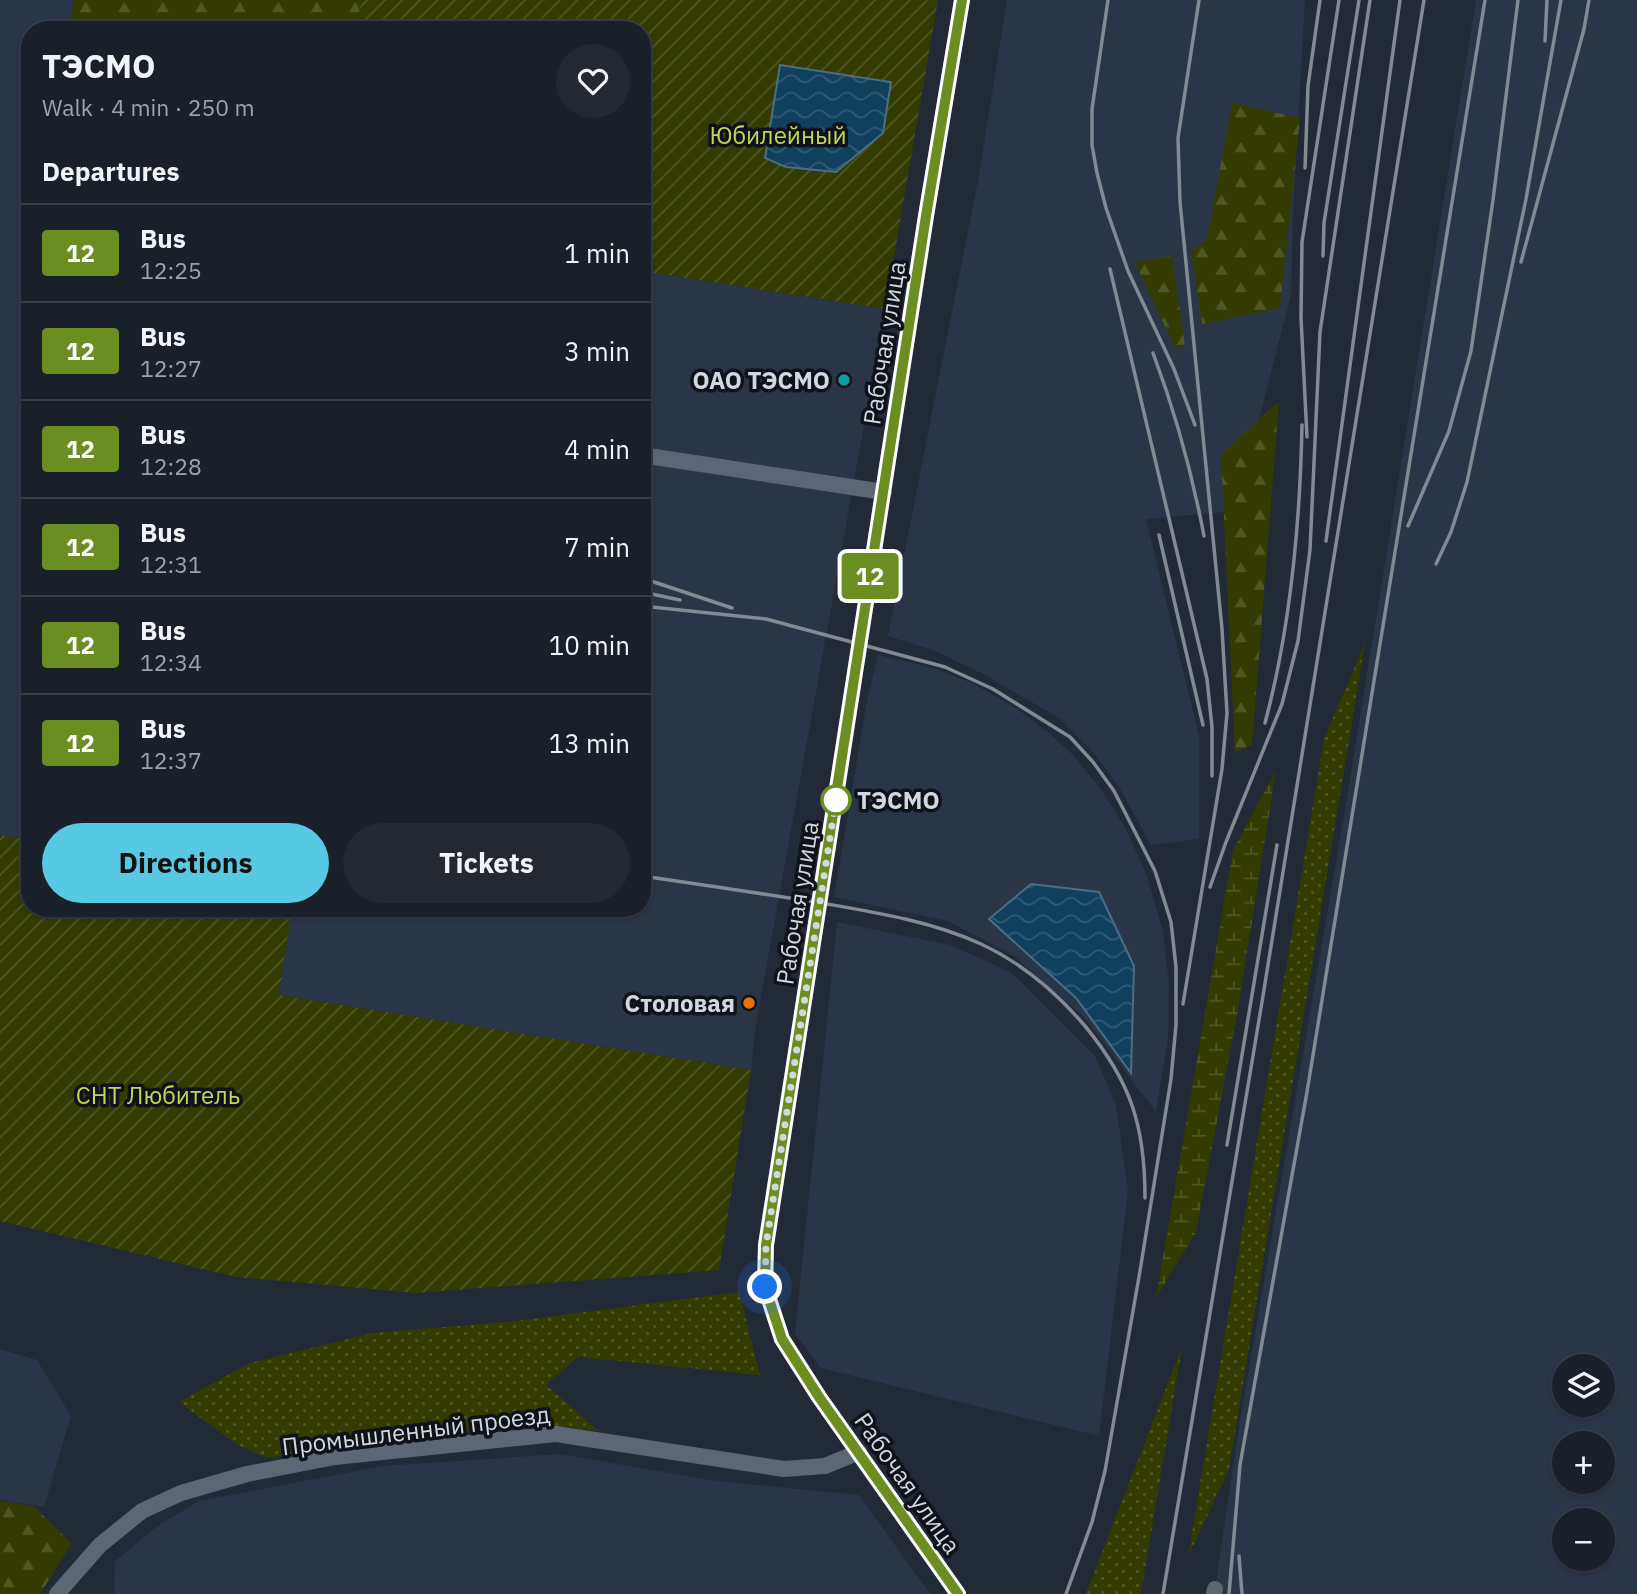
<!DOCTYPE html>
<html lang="en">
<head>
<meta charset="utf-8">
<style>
  :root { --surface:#1a2029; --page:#232831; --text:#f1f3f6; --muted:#9fa3a8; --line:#383e46; --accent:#57c9e3 }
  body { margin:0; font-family:"IBM Plex Sans",sans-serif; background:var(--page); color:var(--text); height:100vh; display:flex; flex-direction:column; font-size:26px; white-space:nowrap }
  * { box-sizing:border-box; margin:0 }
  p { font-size:23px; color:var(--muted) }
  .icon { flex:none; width:38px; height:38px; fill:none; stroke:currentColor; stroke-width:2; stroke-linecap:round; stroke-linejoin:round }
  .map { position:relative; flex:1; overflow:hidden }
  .panel { position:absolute; left:21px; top:21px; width:630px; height:896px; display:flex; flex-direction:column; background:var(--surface); border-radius:28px; box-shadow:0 2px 5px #0004,0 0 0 2px var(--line) }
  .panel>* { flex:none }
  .badge { padding:0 14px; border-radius:5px; font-size:24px; line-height:46px }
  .controls { position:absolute; left:1552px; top:1354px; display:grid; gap:14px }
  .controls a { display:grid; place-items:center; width:63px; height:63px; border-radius:50%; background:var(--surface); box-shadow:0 2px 5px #0004,0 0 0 2px var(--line); font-size:35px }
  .you { position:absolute; width:35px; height:35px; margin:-18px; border:5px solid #fff; border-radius:50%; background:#1a73e8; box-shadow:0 0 0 10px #1a73e833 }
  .map>.badge { position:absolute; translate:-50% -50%; box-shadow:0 0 0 4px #fff }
  h2 { padding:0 21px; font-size:26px; line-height:63px }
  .round { display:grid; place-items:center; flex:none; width:74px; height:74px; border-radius:37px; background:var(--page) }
  .head { display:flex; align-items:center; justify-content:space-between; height:119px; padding:0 21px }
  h1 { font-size:33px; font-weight:800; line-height:52px }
  .primary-button { display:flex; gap:14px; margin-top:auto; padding:14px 21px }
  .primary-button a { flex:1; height:80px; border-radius:42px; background:var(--accent); color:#111; font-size:28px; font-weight:800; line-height:80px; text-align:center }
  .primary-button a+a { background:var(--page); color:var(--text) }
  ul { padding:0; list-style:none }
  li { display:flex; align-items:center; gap:21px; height:98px; padding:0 21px; border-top:2px solid var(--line) }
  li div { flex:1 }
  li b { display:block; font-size:26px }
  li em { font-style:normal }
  li .badge { min-width:77px; font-weight:700; text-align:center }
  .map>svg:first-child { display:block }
  .built { fill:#2a3547; fill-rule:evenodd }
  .grass { fill:url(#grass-dots) }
  .forest { fill:url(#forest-firs) }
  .wetland { fill:url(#wetland-marsh) }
  .garden { fill:url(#garden-furrows) }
  .water { fill:url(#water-waves); stroke:#4a6e85; stroke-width:2 }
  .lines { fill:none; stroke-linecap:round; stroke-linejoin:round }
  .minor { stroke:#5d6675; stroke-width:16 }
  .rail { stroke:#838a94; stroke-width:3.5 }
  .line-casing { stroke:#fff; stroke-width:16 }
  .line { stroke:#6b8e23; stroke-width:10 }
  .walk { stroke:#d2d8e0; stroke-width:7; stroke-dasharray:0 12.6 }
  .culture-dot { fill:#0f9aa8; stroke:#0f1218; stroke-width:2.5 }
  .stop-dot { fill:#fff; stroke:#6b8e23; stroke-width:3.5 }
  .food-dot { fill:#e8710a; stroke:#0f1218; stroke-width:2.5 }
  .labels { text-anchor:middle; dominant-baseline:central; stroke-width:7; stroke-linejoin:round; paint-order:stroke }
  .park-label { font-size:24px; fill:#c3d558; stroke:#0f1218 }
  .street-label { font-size:24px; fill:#d2d8e0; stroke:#0f1218 }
  .poi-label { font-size:24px; font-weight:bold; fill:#d2d8e0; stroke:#0f1218; text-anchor:end }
  .stop-label { font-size:24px; font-weight:bold; fill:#d2d8e0; stroke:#0f1218; text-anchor:start }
</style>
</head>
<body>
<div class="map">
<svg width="1637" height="1594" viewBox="0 0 1637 1594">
  <defs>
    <pattern id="grass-dots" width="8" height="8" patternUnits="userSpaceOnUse" patternTransform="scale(1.75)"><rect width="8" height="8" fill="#343b00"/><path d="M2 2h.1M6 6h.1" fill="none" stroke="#505725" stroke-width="1.8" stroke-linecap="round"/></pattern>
    <pattern id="forest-firs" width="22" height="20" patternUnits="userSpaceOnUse" patternTransform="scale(1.75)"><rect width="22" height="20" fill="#343b00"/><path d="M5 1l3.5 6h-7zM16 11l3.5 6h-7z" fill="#505725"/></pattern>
    <pattern id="wetland-marsh" width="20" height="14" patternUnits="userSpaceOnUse" patternTransform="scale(1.75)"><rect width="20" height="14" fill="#343b00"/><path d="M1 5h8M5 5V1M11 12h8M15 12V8" fill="none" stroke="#505725"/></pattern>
    <pattern id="garden-furrows" width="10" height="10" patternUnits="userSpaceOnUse" patternTransform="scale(1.75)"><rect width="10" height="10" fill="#343b00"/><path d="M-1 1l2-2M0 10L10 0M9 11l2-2" fill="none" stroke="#505725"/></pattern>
    <pattern id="water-waves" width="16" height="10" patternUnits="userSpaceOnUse" patternTransform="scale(1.75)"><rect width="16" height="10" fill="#10405e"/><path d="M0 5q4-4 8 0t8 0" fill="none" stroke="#325b75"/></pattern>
  </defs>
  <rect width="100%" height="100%" fill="#222a37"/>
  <path class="built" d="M0,0H74L70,30H30V296L25,326L30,327V839L0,835Z
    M1007,0H1305L1293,212L1291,294L1236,511L1146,519L1199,736V839L1151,845L1118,785L1093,752L1059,718L985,675L935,651L888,636L979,175Z
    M1476,0H1637V1594H1214L1241,1415L1346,804ZM1564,1367H1603V1405H1564ZM1564,1444H1603V1482H1564ZM1564,1521H1603V1559H1564Z
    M642,271L885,309L755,1030L751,1070L279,995L292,908H642Z
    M878,655L933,668L972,683L1016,708L1049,733L1074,756L1100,788L1125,827L1147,876L1163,931L1169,985L1168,1038L1156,1112L1084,1017L1014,956L948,921L834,897L867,701Z
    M837,922L951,945L1012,973L1095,1056L1116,1105L1128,1191L1099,1436L821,1368L795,1334Z
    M0,1349L37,1360L71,1416L44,1507L0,1500Z
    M560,1454L716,1481L859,1495L930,1594H114L115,1561L159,1525L199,1501L383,1466Z"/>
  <path class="grass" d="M1365,643L1229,1469L1188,1557L1324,739Z
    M739,1292L760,1375L578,1357L546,1385L599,1431L550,1425L441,1433L267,1458L238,1445L179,1402L250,1363L372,1333L515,1321Z
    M1182,1347L1141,1594H1086Z"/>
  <path class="forest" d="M74,0H361L357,30H70Z
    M1232,103L1300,118L1280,308L1202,324L1191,250L1207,240Z
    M1172,256L1185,346L1175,348L1135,262Z
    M1279,401L1252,745L1235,752L1221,454Z
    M0,1501L33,1506L72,1543L40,1594H0Z"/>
  <path class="wetland" d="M1276,770L1237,1015L1196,1232L1156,1298L1233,850Z"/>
  <path class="garden" d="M361,0H938L885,309L642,271V30H357Z
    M0,835L30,839V908H292L279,995L751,1070L719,1270L416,1293L236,1277L0,1221Z"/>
  <path class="water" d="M780,65L891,82L883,133L836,172L786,167L765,158Z
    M1031,884L1099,892L1134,966L1131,1073L1076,998L989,919Z"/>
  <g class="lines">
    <path class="minor" d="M642,455L884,492
      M57,1594L100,1545L142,1511L181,1493L247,1474L335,1457L556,1434L784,1469L825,1466L859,1452
      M958,1594L819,1397L782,1339L765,1287L766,1245L926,216L962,0
      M1214,1594L1215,1589"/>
    <path class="rail" d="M1108,0L1092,109V145L1097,173L1106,208L1128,271L1174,369L1195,425
      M1545,41L1547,0
      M1305,168L1308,86L1320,0
      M1323,256L1324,223L1359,0
      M1521,262L1584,29L1589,0
      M1110,269L1207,679L1212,727V776
      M1153,353C1176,414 1192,473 1204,536
      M1307,437L1301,318L1302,242L1339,0
      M1408,526L1449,431L1471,351L1493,200L1518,0
      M1159,535L1203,725
      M1326,541L1400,0
      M1436,564L1451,532L1467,482L1526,199L1561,0
      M642,578L732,608
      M642,592L680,600
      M642,606L766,619L945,667L993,689L1070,737L1093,762L1114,791L1155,871L1171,922L1176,967V1025L1171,1079L1140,1271L1105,1471L1092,1522L1066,1594
      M1265,723C1291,626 1300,526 1302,425
      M642,876C704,885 765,894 827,904C879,913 933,922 981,944C1022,963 1056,992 1085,1026C1131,1082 1145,1126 1145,1198
      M1210,887L1226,842L1282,704L1298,641L1310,550L1320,332L1370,0
      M1183,1004L1222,769L1227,713L1222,629L1180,202L1178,138L1199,0
      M1227,1145L1277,845
      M1239,1556L1242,1594
      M1163,1594L1262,1002L1424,0
      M1229,1594L1240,1465L1307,1092L1485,0"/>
  </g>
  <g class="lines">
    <defs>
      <path id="line" d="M958,1594L819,1397L782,1339L765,1287L766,1245L926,216L962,0"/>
    </defs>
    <use href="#line" class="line-casing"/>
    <use href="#line" class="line"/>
    <path class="walk" d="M765,1287L766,1245L836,800"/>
  </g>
  <circle class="culture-dot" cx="844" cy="380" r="7"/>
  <circle class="stop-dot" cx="836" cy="800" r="14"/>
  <circle class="food-dot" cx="749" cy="1003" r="7"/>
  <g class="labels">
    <g class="park-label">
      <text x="778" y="135">Юбилейный</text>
      <text x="158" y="1095">СНТ Любитель</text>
    </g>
    <g class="street-label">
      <text transform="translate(884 343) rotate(-81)">Рабочая улица</text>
      <text transform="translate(797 903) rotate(-81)">Рабочая улица</text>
      <text transform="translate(416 1430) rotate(-7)">Промышленный проезд</text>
      <text transform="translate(908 1483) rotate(55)">Рабочая улица</text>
    </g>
    <g class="poi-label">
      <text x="830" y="380">ОАО ТЭСМО</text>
      <text x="735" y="1003">Столовая</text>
    </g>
    <g class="stop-label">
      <text x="857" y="800">ТЭСМО</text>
    </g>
  </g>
</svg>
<div class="controls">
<a><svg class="icon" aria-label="layers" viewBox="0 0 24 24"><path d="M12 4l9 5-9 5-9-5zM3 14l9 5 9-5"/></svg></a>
<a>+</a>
<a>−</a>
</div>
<div class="you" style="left:765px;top:1287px"></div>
<b class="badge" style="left:870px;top:576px;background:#6b8e23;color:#fff">12</b>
<section class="panel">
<div class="head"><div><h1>ТЭСМО</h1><p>Walk · 4 min · 250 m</p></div><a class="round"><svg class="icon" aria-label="heart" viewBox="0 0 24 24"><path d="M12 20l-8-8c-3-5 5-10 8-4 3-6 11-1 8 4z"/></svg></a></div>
<h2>Departures</h2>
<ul>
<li><span class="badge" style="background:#6b8e23;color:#fff">12</span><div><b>Bus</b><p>12:25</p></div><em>1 min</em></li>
<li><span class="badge" style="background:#6b8e23;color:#fff">12</span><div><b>Bus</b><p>12:27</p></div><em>3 min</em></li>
<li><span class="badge" style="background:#6b8e23;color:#fff">12</span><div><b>Bus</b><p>12:28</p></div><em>4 min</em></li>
<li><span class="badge" style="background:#6b8e23;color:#fff">12</span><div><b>Bus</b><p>12:31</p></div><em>7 min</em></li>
<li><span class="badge" style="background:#6b8e23;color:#fff">12</span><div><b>Bus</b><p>12:34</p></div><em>10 min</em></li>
<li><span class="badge" style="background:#6b8e23;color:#fff">12</span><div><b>Bus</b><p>12:37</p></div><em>13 min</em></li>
</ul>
<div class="primary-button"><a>Directions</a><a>Tickets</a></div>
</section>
</div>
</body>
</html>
